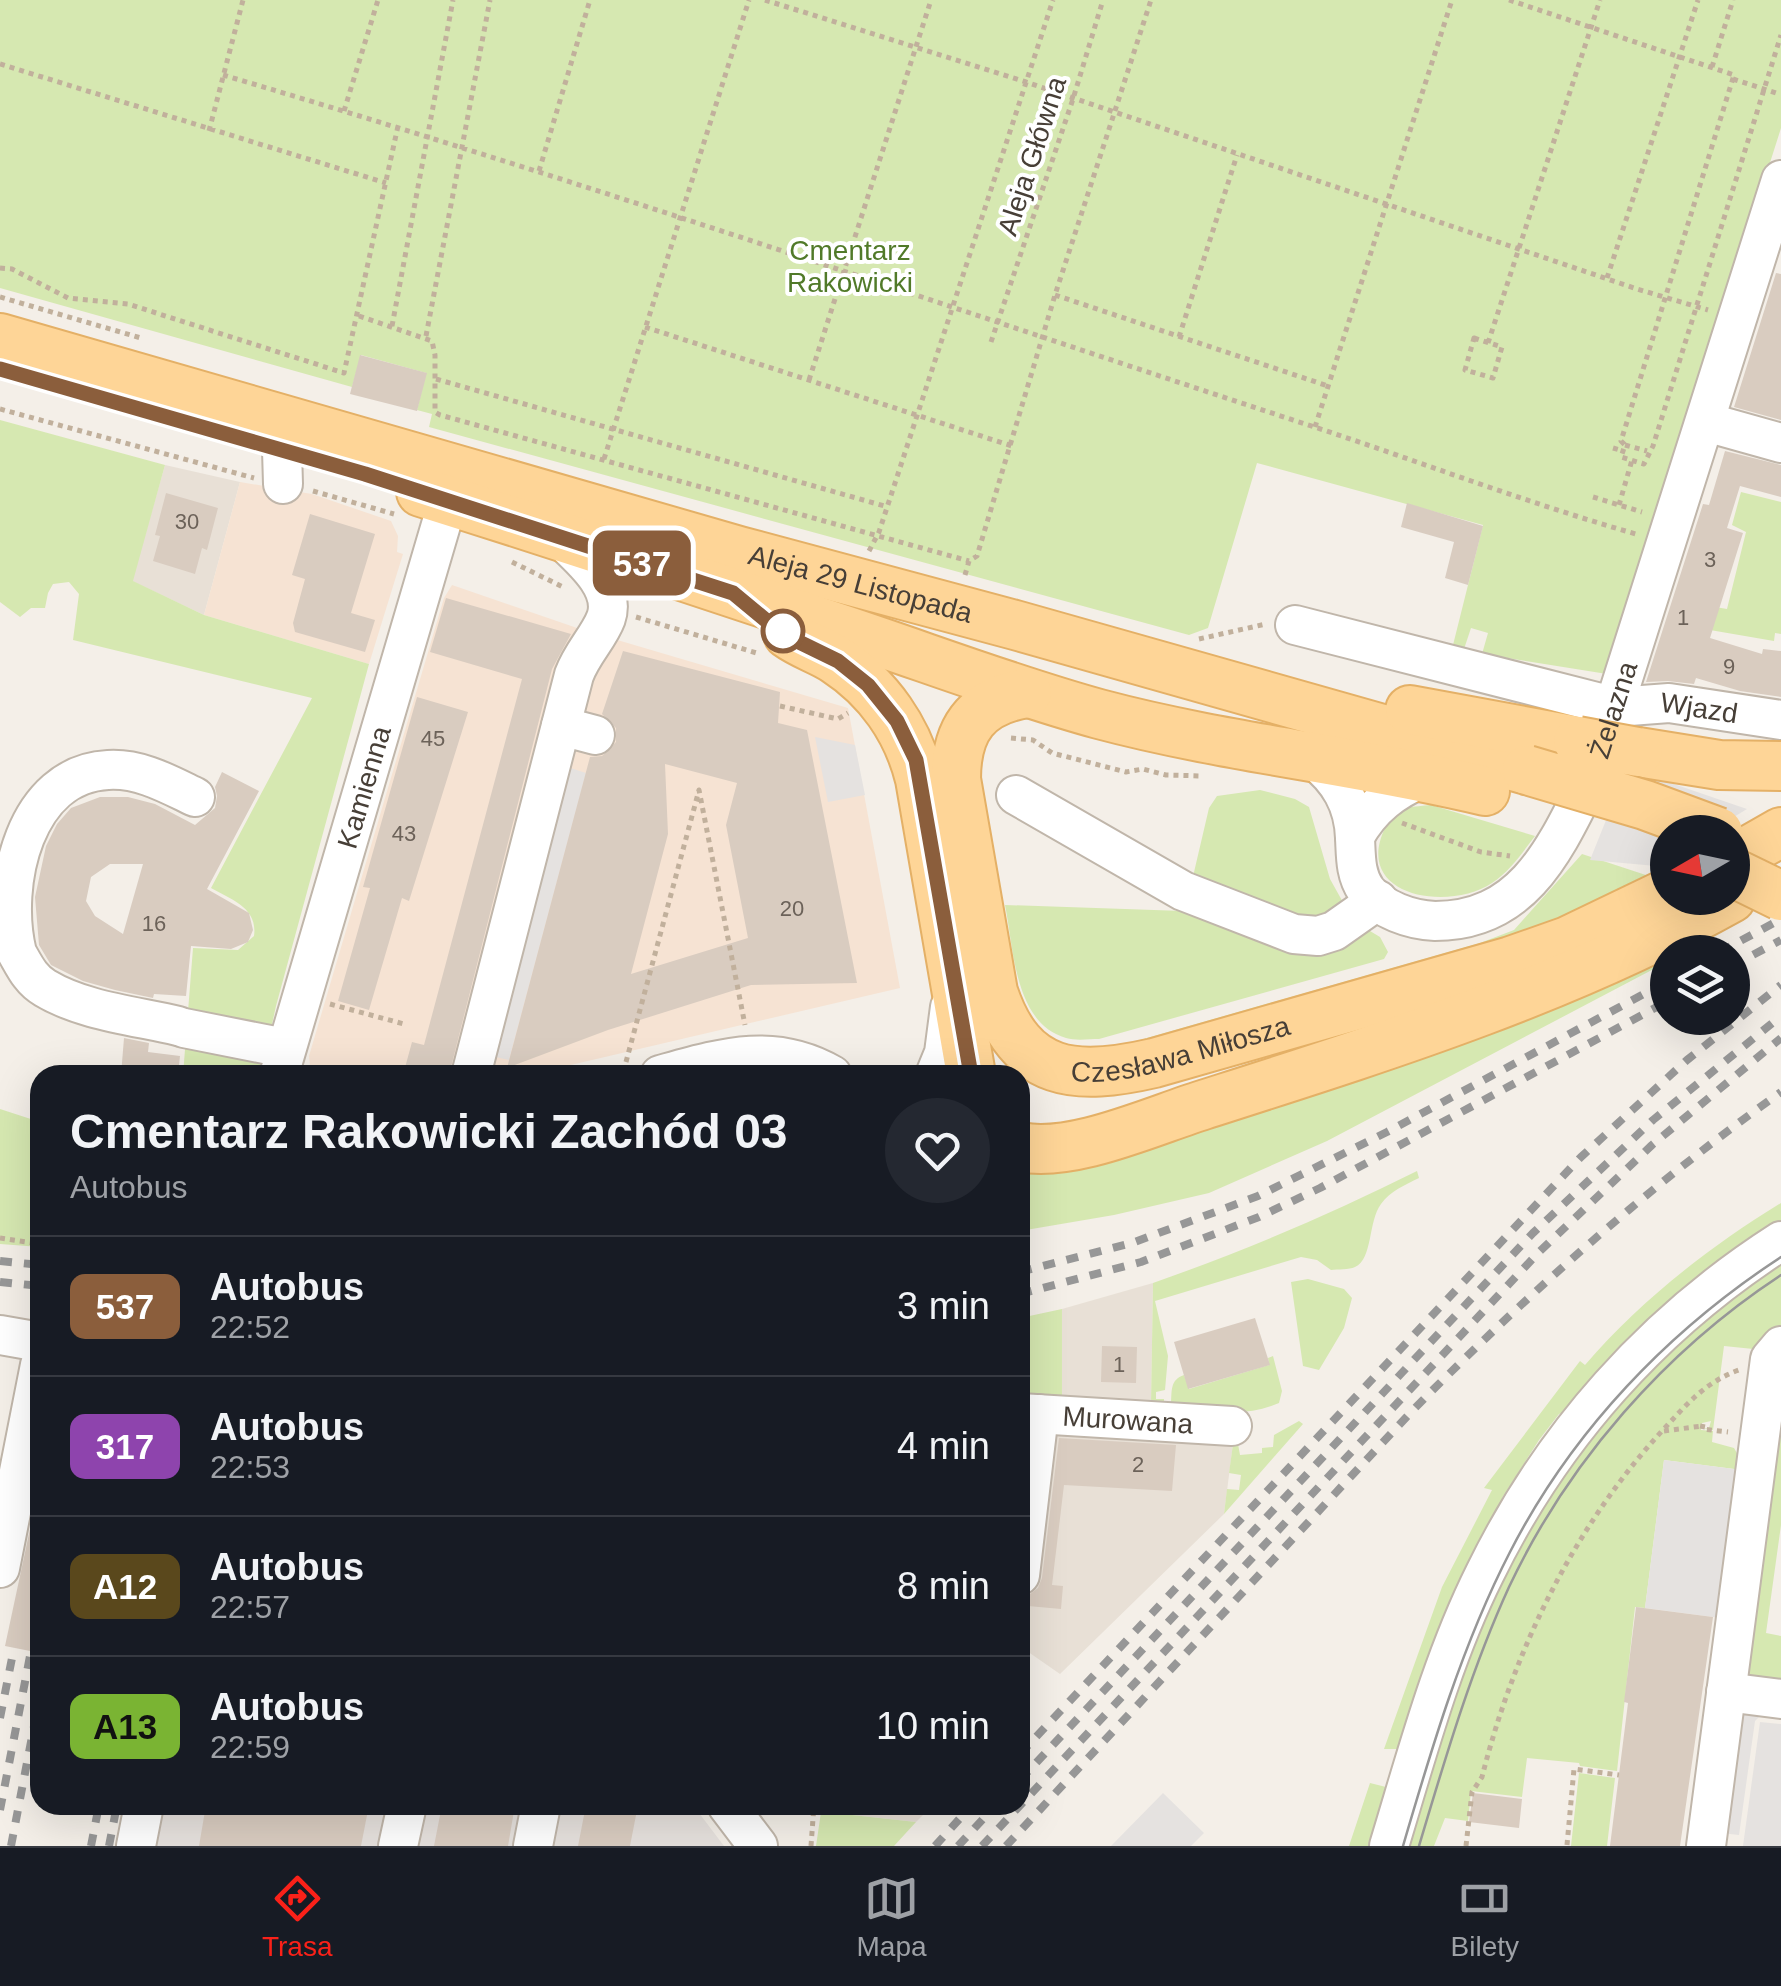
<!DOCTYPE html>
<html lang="pl">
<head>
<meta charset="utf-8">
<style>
  :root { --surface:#171b24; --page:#242831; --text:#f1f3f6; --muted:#9ea1a6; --line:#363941; --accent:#fa2119 }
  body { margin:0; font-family:Arial,sans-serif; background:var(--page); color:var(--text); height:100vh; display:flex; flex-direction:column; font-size:38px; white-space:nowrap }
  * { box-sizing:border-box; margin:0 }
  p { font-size:32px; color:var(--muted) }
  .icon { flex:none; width:55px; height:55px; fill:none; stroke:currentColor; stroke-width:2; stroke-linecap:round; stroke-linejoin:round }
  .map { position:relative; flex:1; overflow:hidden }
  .panel { position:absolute; left:30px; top:1065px; width:1000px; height:750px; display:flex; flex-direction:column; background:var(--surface); border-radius:30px; box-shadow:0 10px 40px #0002 }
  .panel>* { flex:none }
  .badge { padding:0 20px; border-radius:15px; font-size:35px; line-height:65px }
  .needle { width:65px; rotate:261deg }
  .buttons { position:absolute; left:1650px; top:815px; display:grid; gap:20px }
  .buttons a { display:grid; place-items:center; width:100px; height:100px; border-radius:50%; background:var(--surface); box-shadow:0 10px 40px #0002; font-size:50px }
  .map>.badge { position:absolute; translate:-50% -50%; box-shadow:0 0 0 5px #fff }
  .round { display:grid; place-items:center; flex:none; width:105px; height:105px; border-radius:52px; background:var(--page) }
  .head { display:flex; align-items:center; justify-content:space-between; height:170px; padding:0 40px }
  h1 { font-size:48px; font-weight:700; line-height:75px }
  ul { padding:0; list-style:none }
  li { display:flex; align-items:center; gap:30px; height:140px; padding:0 40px; border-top:2px solid var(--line) }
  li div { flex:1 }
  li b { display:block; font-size:38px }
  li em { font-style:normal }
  li .badge { min-width:110px; font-weight:700; text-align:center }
  .tab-bar { display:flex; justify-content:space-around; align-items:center; height:140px; border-top:2px solid var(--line); background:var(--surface); font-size:28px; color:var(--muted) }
  .tab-bar a { display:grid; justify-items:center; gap:5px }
  .tab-bar .active { color:var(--accent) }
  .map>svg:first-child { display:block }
  .residential { fill:#e8e0d6 }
  .commercial { fill:#f6e3d3 }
  .industrial { fill:#e6e1dd }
  .green { fill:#d6e8b1 }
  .parking { fill:#e5e2e0 }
  .building { fill:#d9ccc0; fill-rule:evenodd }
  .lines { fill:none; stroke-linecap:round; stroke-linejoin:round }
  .minor-casing { stroke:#c0b6aa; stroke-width:42 }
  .major-casing { stroke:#e4b066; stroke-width:52 }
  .path { stroke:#c1b09c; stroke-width:5; stroke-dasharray:5 5; stroke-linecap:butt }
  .minor { stroke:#fff; stroke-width:38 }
  .major { stroke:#fed597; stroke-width:48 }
  .tram { stroke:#979797; stroke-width:2.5 }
  .rail { stroke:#979797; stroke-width:8; stroke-dasharray:12 12; stroke-linecap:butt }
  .major-bridge-casing { stroke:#e4b066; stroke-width:52; stroke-linecap:butt }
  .major-bridge { stroke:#fed597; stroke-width:48 }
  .line-casing { stroke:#fff; stroke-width:22 }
  .line { stroke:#8b5e3c; stroke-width:15 }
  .stop-dot { fill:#fff; stroke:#8b5e3c; stroke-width:5 }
  .labels { text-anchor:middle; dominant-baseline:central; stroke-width:8; stroke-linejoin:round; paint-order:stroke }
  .number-label { font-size:22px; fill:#6c6259 }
  .street-label { font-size:28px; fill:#473f37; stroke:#fff }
  .park-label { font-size:28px; fill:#517a29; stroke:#fff }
</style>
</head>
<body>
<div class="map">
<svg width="1781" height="1846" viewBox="0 0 1781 1846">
  <rect width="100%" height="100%" fill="#f4efe8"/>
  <path class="residential" d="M165,465L240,482L204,615L132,581Z
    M1153,1283L1151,1403L1062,1397V1309Z
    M1048,1431L1233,1444L1224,1514L1060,1674L1024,1649Z
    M834,1805H933L916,1822L834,1813Z"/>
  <path class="commercial" d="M240,482L312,494L391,521L398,536L397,552L403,554L369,664L204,615Z
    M452,585L580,629L848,708L900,988L528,1075H311L309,1056L444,598Z"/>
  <path class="industrial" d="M131,1805H693L724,1846H123Z"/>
  <path class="green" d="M0,0H1781V128L1607,674L1482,654L1488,633L1471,628L1464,649L1453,645L1483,525L1257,463L1208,628L1189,635L429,427L432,414L417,410L426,373L361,355L352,387L0,288Z
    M0,420L165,465L133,581L204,615L369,664L276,1006L261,1075H183L193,948L238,950L254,936C258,908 232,900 211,888L312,698L73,640L79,594L69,582L53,584L48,593L45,608H31L20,617L0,602Z
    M1741,492L1781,502V634L1775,633L1774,641L1710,630L1715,607L1727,609L1746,532L1732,525Z
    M1260,790L1295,799L1309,807L1330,879L1349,913L1332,928L1191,885L1209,808L1217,796Z
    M1431,805L1535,836C1522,853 1510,871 1492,883C1449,912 1352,897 1385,828C1389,819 1398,810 1407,808C1414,806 1423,806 1431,805Z
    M1582,854L1658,879L1570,923L1103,1059L1084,1056L1480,943L1514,930Z
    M1005,905L1183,911L1365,928L1380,937L1388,952L1384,959L1099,1039C1089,1039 1076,1041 1066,1038C1014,1023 1014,949 1005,905Z
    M1668,953L1667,962L1327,1141L1209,1193L1114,1215L1020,1231V1175Z
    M0,1109L40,1122V1247L0,1244Z
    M1417,1171L1419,1178C1405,1185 1390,1191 1381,1204C1368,1221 1373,1259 1355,1267C1349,1270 1338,1269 1331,1270L1317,1260L1301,1257L1155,1301L1168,1356L1165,1390L1156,1392V1399H1164V1403H1151L1153,1283C1244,1251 1331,1214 1417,1171Z
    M1781,1203V1231L1583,1404L1559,1414L1539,1440L1502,1498L1500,1525L1402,1749H1384L1442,1587L1492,1490L1484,1488L1580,1361L1585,1365C1641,1300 1708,1248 1781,1203Z
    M1781,1249V1331L1763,1350L1724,1346L1713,1430L1703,1428H1709L1711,1421L1702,1423L1701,1430L1713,1431L1712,1442L1734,1448L1742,1462V1470L1664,1460L1645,1608L1635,1607L1617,1771L1580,1766L1579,1763L1527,1758L1522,1797L1471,1791L1468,1821L1445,1818L1434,1846H1396L1470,1621L1574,1438Z
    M1308,1279L1344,1289L1352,1298L1344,1328L1319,1370L1303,1366L1291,1282Z
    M1062,1309V1397L1020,1395V1318Z
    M1273,1356L1282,1391L1279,1403C1241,1419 1211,1410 1171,1404C1172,1390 1170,1380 1184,1375L1189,1389L1269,1365L1268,1358Z
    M1781,1367V1525L1766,1633L1781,1636V1681L1748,1676L1745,1673Z
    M1299,1421L1303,1424L1224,1514L1227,1489L1239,1490L1241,1475L1229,1473L1233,1444H1238L1240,1455L1262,1453V1448L1273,1447L1274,1435Z
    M1579,1773L1615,1778L1607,1846H1571Z
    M1370,1783L1386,1787L1368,1846H1349Z
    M821,1812L834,1813L916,1822L894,1846H816Z"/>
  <path class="parking" d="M815,737L855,745L865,795L828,802Z
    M564,766L586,773L509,1060L487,1055Z
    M1627,768L1747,809L1709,832H1668L1667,859L1656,866L1590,860Z
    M1664,1460L1742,1470L1721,1618L1645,1608Z
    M1768,1708L1755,1721L1739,1835L1721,1833L1739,1717L1743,1712Z
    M1760,1722L1781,1724V1846H1743Z
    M1163,1793L1204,1833L1191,1846H1111Z"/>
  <path class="building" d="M1776,273L1781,274V420L1734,407Z
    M360,355L427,373L417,411L350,394Z
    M1725,451L1781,465V497L1740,486L1727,528L1743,533L1710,638L1762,654L1763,649L1781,651V697L1740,691L1696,678L1694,684L1668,681L1646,682L1703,504L1709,505Z
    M166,493L218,508L207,550L202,548L195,574L153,561L160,536L155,535Z
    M1407,503L1483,526L1468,585L1445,578L1454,542L1401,527Z
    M310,514L375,534L351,613L375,620L365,652L295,632L293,623L305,579L292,575Z
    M446,598L571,634L552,669L449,1075H403L412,1042L424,1045L522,679L430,652Z
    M623,651L780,692L778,723L807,730L857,983L751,985L608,1030L507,1068L590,757L602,756L616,742V728L602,714ZM665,764L737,783L726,825L748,938L631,974L668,834Z
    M417,697L468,712L409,901L402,898L369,1010L338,1001L370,888L363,887Z
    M222,772L259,791L207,889L249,913L253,930L248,942L231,949L191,946L186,996L154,994L153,998L115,990L83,981L51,965L39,945L35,897L46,846L57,824L71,808L100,797H128L155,804L195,825L215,808L217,796L215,787ZM110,864H143L123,934L95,916L86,901L91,877Z
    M124,1038L149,1043L148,1052L180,1056L178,1075H121Z
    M1255,1318L1270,1365L1188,1389L1174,1342Z
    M1102,1346L1137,1347L1136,1383L1101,1382Z
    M1059,1438L1176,1445L1172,1491L1064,1485L1052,1585L1063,1586L1061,1609L1028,1606L1029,1595L1038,1588L1042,1578Z
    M33,1515L40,1516V1653L5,1646Z
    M1636,1607L1713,1617L1680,1846H1610L1628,1703L1624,1702Z
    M1473,1793L1522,1799L1519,1828L1469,1822Z
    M206,1805H369L361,1846H199Z
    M442,1805H515L508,1846H434Z
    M586,1805H638L630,1846H578Z"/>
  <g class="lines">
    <defs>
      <g id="minor">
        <path d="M1706,422L1781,443"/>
        <path d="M282,450L283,484"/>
        <path id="s1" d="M1295,625L1616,707L1669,703L1781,720"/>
        <path d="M561,726L595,735"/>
        <path id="s2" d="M1313,759C1339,779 1354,804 1355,838C1356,856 1355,874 1366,890C1381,910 1411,920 1435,921C1527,921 1557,844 1593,773L1781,180"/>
        <path d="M1016,795L1183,891L1294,934L1318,936L1334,931L1378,900"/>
        <path d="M1355,836C1372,806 1393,791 1424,777"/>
        <path d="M178,1026C136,1016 83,1011 45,988C31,980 25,967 17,953C0,884 25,774 108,770C140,768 168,784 195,797"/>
        <path d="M184,1028L285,1048"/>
        <path id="s3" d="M279,1075L448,501"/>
        <path d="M471,1075L574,675C582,653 599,637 606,618C617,586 578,556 559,537"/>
        <path d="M660,1075C721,1058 774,1041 832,1075"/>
        <path d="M935,1075L944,1053L950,1007"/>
        <path d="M0,1335L40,1342"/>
        <path id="s4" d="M1020,1413L1232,1426"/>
        <path d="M0,1568L40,1365"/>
        <path d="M1020,1575L1039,1414"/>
        <path d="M1726,1692L1781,1699"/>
        <path d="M727,1805L758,1846"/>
        <path d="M136,1846L144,1805"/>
        <path d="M398,1846L407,1805"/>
        <path d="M533,1846L541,1805"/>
        <path d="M1389,1846C1417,1754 1442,1659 1485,1573C1552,1436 1653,1323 1781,1241"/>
        <path d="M1706,1846L1770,1359L1781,1346"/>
      </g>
      <g id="major">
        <path id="s5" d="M0,338L739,551L1015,625L1527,770"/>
        <path d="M421,492C558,535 696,580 832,626C921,655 1008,689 1099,714C1226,748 1357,760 1485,791"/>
        <path d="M788,634C803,645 821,650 836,660C879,688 908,730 920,779L971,1075"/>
        <path id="s6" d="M1027,693C977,701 956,728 956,779L993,992C1021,1078 1076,1081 1154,1063L1511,961L1568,941L1668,893"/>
        <path d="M1410,710L1578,741"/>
        <path d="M1638,752L1719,765L1781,766"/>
        <path d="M1732,860L1781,832"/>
        <path d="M1020,1147C1072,1158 1152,1121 1203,1105C1384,1047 1564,991 1731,898"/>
      </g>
    </defs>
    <use href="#minor" class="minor-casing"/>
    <use href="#major" class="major-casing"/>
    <path class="path" d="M765,0L1026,82L1637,289L1708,310
      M1509,0L1734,75L1621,441L1625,445L1621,457L1644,464L1653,446L1781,35
      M0,64L386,183
      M1712,67L1733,0
      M223,75C583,181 937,303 1293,420C1408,457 1520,501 1636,534
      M1733,79L1776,93
      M344,111L378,0
      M209,131L243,0
      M539,171L590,0
      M0,268L12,269L68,298L128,304L344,373L398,126
      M1607,278L1698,0
      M1055,295L1328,386
      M0,297L141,338
      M359,316L432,341L435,355V412L440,415L969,561
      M392,326L453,0
      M645,327L1012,446
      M426,336L490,0
      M1179,337L1237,155
      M1474,338L1502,347L1493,378L1465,370Z
      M991,342L1073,99L1103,0
      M1488,343L1600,0
      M436,379L888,507
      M809,380L931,0
      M0,409L254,478
      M1315,427L1452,0
      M1625,445L1647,451
      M1613,448L1623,451
      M604,459L749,0
      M313,491L394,514
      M1593,497L1642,512
      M1619,505L1632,460
      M869,551L879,532L1053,0
      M512,562L565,588
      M965,575L969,561L977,556L1055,295L1151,0
      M636,617L760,654
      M1199,639L1266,624
      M780,706L838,719L848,713
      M1011,738L1033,740L1052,753L1126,772L1143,769L1166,775L1202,776
      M1402,823L1481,852L1510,856
      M330,1004L404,1024
      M626,1062L699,790L745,1025
      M0,1238L40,1244
      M1703,1424L1702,1429L1728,1432
      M1664,1431L1702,1426
      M1567,1845L1574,1769L1619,1775
      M811,1846L814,1805
      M1466,1846L1472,1792L1482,1777C1514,1650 1574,1527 1662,1431C1686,1405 1705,1382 1739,1370"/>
    <use href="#minor" class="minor"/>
    <use href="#major" class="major"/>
    <path class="tram" d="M1403,1846C1432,1747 1462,1645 1510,1552C1572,1431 1668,1331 1781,1257
      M1419,1846C1445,1759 1471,1670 1509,1587C1568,1462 1665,1351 1781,1275"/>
    <path class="rail" d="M1720,952L1781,919
      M1732,966L1781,940
      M0,1261L40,1265
      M1020,1272L1132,1243L1258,1196L1387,1132L1668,981
      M0,1282L40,1286
      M1020,1294L1141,1262L1259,1217L1320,1188L1668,1001
      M0,1718L14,1648
      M1020,1754L1581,1157L1687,1060L1781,985
      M1020,1780L1533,1233L1653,1120L1781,1016
      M0,1810L31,1651
      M11,1846L40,1695
      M91,1846L99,1805
      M109,1846L117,1805
      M935,1846L972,1805
      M958,1846L996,1805
      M982,1846L1540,1251L1652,1145L1781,1038
      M1006,1846L1413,1410C1526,1295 1649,1186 1781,1092"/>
    <defs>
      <path id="major-bridge" d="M1578,741L1638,752
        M1527,770L1645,805L1718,832
        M1732,872L1781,896"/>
    </defs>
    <use href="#major-bridge" class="major-bridge-casing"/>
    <use href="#major-bridge" class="major-bridge"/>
  </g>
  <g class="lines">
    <defs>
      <path id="line" d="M0,369L365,474L733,593L768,622L799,642L838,661L868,685L897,721L916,760L971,1075"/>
    </defs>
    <use href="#line" class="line-casing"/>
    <use href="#line" class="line"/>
  </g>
  <circle class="stop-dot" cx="783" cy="631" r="20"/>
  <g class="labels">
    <g class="number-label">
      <text x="187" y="521">30</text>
      <text x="1710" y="559">3</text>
      <text x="1683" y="617">1</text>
      <text x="1729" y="666">9</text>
      <text x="433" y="738">45</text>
      <text x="404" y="833">43</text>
      <text x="792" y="908">20</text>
      <text x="154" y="923">16</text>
      <text x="1119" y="1364">1</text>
      <text x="1138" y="1464">2</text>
    </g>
    <g class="street-label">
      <text transform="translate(1032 156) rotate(-72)">Aleja Główna</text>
      <text stroke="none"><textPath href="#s5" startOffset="895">Aleja 29 Listopada</textPath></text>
      <text stroke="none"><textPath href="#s2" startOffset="522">Żelazna</textPath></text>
      <text stroke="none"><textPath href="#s1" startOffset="415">Wjazd</textPath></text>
      <text stroke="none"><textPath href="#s3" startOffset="300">Kamienna</textPath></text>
      <text stroke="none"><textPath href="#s6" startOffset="570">Czesława Miłosza</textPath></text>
      <text stroke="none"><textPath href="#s4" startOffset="108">Murowana</textPath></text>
    </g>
    <g class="park-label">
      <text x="850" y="250">Cmentarz<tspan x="850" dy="32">Rakowicki</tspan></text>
    </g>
  </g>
</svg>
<div class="buttons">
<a><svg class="needle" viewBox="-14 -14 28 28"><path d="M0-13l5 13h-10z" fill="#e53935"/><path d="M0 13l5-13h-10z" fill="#9ea1a6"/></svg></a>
<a><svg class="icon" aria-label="layers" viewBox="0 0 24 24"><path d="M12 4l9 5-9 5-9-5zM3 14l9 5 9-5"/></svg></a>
</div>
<b class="badge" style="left:642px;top:563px;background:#8b5e3c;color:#fff">537</b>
<section class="panel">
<div class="head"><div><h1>Cmentarz Rakowicki Zachód 03</h1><p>Autobus</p></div><a class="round"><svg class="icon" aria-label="heart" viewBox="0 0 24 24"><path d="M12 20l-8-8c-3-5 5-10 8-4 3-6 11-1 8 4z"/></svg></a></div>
<ul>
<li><span class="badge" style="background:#8b5e3c;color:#fff">537</span><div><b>Autobus</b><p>22:52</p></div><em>3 min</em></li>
<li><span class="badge" style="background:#8e44ad;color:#fff">317</span><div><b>Autobus</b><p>22:53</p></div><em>4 min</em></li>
<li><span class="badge" style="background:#5a481c;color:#fff">A12</span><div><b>Autobus</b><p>22:57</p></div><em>8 min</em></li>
<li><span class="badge" style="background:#7ab433;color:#111">A13</span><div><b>Autobus</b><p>22:59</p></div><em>10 min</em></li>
</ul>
</section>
</div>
<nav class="tab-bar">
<a class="active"><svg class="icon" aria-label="directions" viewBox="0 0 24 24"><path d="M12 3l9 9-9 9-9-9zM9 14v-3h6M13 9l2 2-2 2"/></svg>Trasa</a>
<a><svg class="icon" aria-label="map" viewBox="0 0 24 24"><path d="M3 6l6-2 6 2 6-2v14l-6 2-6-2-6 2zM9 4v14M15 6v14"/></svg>Mapa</a>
<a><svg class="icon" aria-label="tickets" viewBox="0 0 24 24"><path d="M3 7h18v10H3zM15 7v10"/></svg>Bilety</a>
</nav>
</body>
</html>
